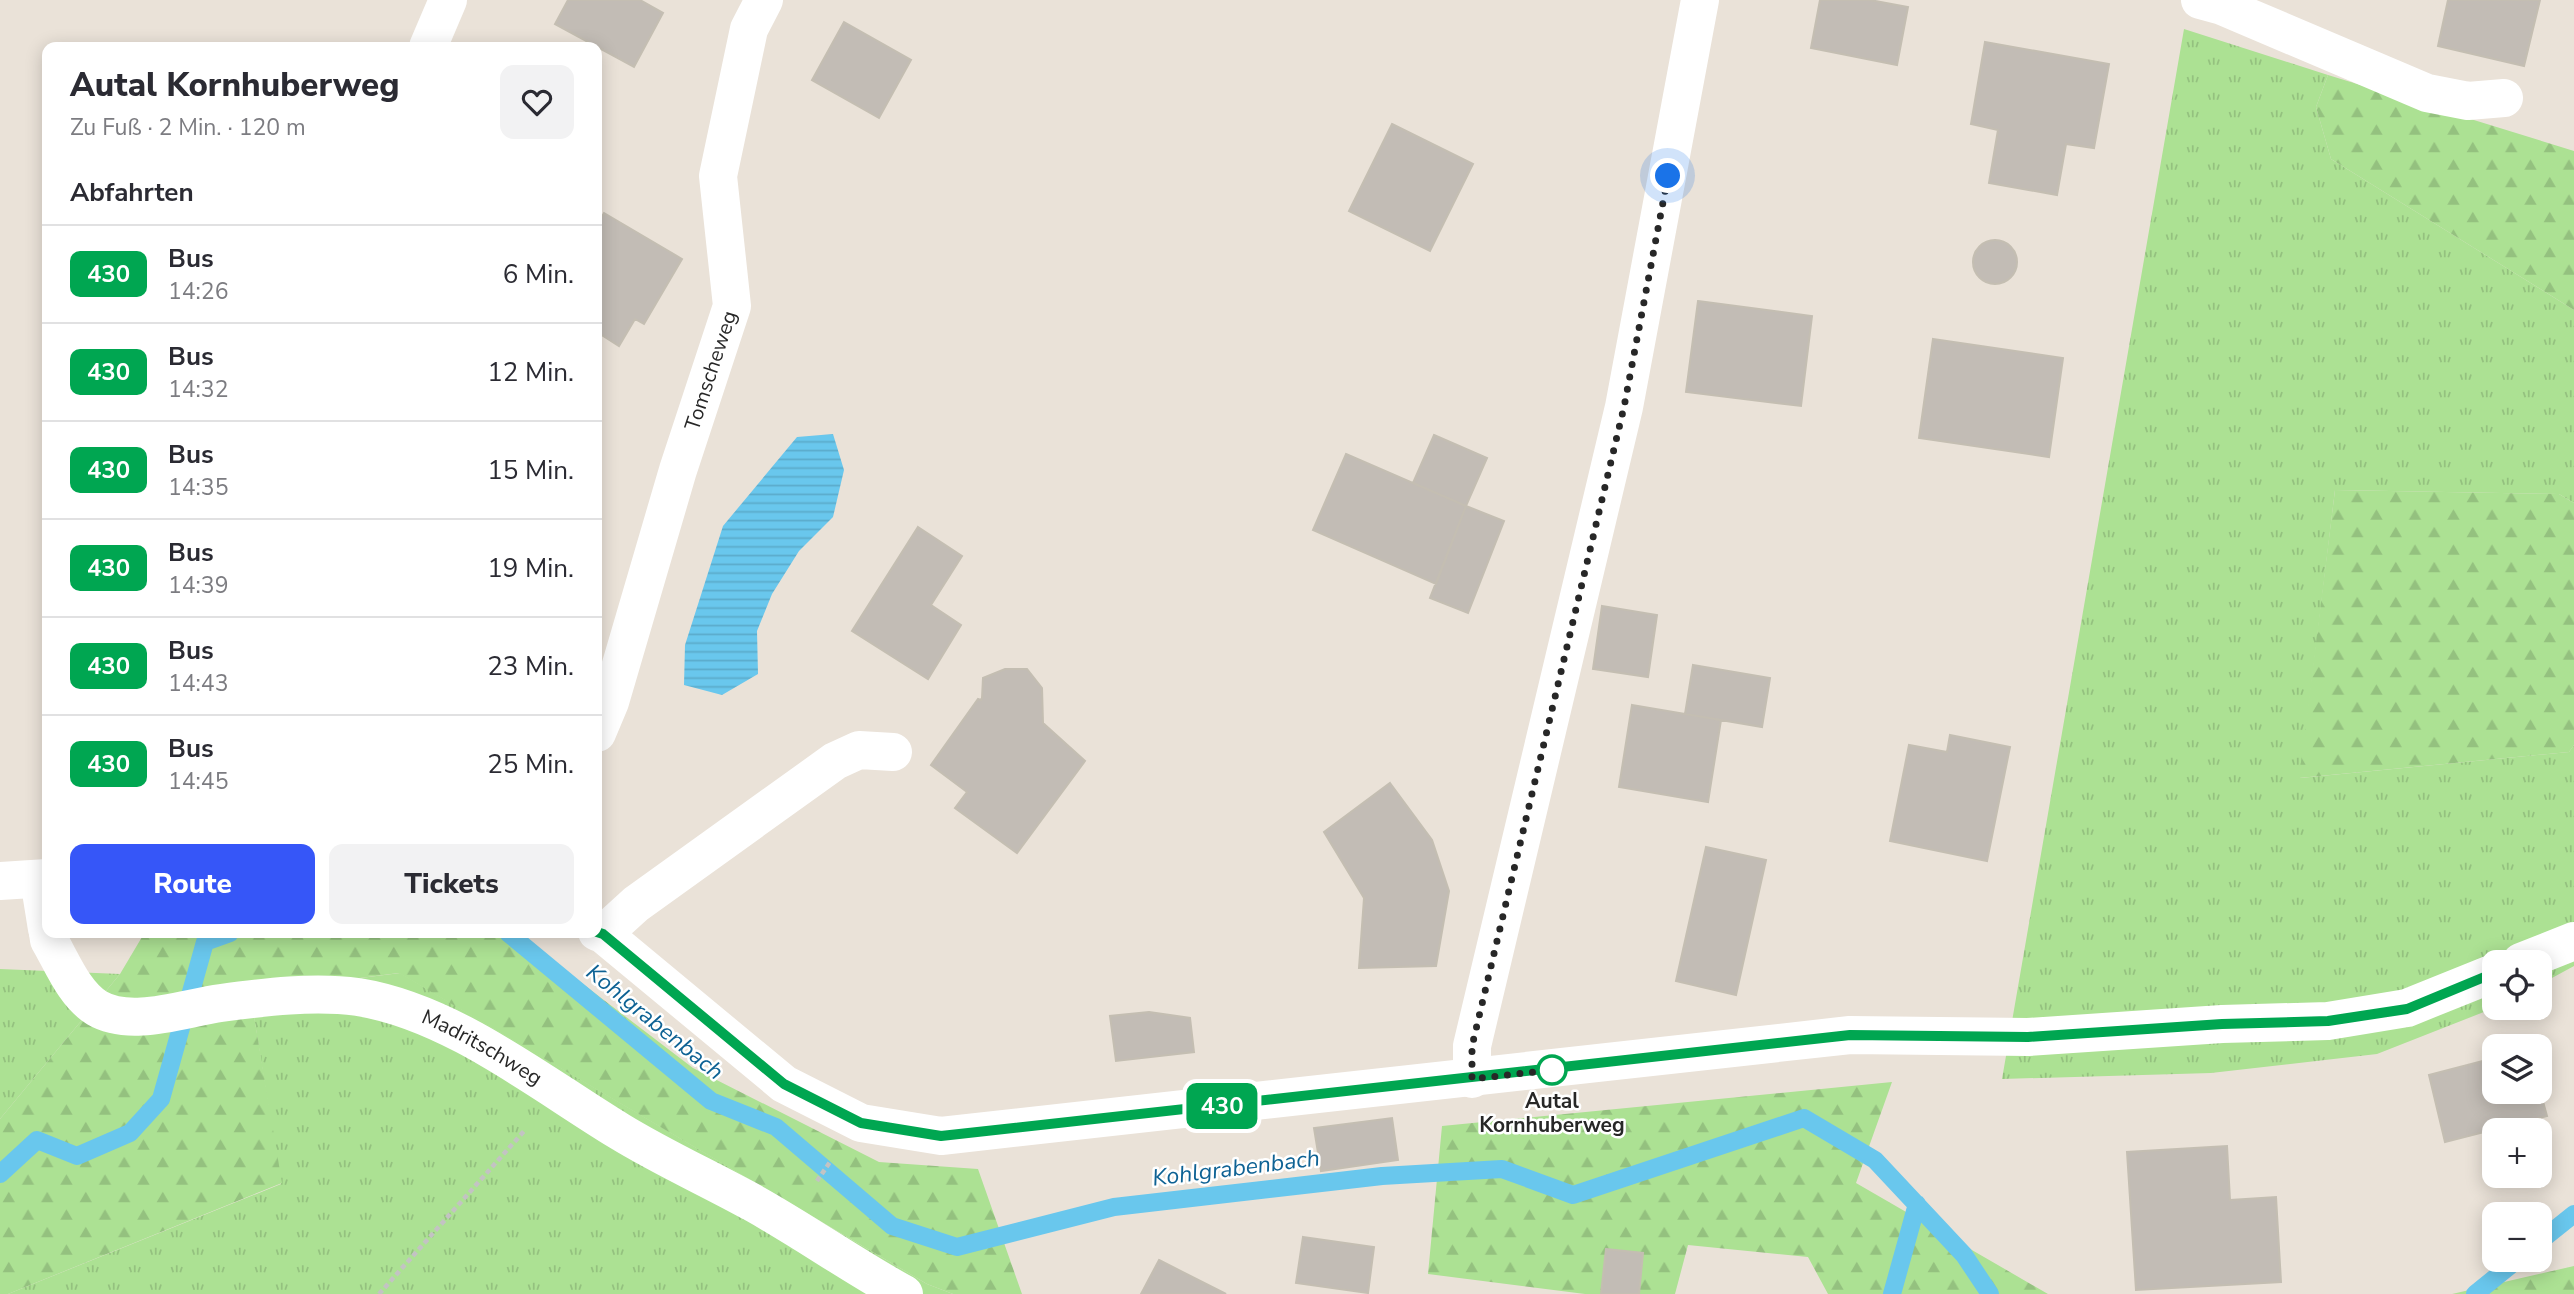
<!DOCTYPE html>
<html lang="de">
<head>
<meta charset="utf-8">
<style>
  :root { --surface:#fff; --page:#f2f2f3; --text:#2b2b33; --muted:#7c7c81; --line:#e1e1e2; --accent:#3656f8 }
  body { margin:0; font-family:"Nunito Sans",sans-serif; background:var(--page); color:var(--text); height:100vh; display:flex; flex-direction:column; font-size:26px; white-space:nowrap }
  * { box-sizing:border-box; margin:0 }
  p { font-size:23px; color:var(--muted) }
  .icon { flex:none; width:38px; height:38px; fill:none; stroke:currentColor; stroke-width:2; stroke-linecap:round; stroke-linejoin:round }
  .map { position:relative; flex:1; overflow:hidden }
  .details { position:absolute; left:42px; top:42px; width:560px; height:896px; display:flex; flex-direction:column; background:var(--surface); border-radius:14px; box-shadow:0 4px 18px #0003 }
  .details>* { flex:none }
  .badge { padding:0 14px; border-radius:10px; font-size:24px; line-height:46px }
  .fabs { position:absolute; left:2482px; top:950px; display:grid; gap:14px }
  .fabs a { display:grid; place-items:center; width:70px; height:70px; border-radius:14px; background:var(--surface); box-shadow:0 4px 18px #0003; font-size:35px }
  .you { position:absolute; width:35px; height:35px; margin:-18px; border:5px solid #fff; border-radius:50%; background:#1a73e8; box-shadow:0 0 0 10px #1a73e833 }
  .map>.badge { position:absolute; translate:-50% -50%; box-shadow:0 0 0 4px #fff }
  h2 { padding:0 28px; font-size:26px; line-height:63px }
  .round { display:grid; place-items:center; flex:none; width:74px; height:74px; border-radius:14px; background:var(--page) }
  .head { display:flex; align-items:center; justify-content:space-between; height:119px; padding:0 28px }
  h1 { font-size:33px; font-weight:800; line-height:52px }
  .primary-button { display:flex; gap:14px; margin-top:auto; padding:14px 28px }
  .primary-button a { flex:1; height:80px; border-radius:14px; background:var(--accent); color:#fff; font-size:28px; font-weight:800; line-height:80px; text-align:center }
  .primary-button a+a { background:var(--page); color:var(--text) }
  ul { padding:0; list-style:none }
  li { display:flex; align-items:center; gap:21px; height:98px; padding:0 28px; border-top:2px solid var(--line) }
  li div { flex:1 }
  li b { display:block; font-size:26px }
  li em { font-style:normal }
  li .badge { min-width:77px; font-weight:700; text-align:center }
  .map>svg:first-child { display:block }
  .grass { fill:url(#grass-tufts) }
  .forest { fill:url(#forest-firs) }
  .water { fill:url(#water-rules) }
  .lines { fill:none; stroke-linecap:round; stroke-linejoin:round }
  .stream { stroke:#69c7ed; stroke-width:18 }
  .building { fill:#c2bcb5; stroke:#c4beb2; stroke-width:2 }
  .path { stroke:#c3c3c3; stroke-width:4.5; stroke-dasharray:5 3.5; stroke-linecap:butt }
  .minor { stroke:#fff; stroke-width:38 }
  .line-casing { stroke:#fff; stroke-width:16 }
  .line { stroke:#00a651; stroke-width:10 }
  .walk { stroke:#272727; stroke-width:7; stroke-dasharray:0 12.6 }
  .stop-dot { fill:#fff; stroke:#00a651; stroke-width:3.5 }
  .labels { text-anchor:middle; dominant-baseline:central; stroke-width:5; stroke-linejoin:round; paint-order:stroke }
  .street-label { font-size:21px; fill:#272727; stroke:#fff }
  .stop-label { font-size:21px; font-weight:bold; fill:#272727; stroke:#fff }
  .water-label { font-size:23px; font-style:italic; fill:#0e6294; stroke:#fff }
</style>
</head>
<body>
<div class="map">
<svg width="2574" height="1294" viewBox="0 0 2574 1294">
  <defs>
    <pattern id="grass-tufts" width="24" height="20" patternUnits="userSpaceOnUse" patternTransform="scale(1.75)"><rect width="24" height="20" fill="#ace193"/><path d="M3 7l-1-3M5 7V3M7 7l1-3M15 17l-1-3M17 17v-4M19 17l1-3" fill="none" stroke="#94c17f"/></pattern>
    <pattern id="forest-firs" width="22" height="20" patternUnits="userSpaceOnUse" patternTransform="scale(1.75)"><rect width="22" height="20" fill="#ace193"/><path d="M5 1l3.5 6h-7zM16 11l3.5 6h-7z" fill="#94c17f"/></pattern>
    <pattern id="water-rules" width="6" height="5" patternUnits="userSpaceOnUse" patternTransform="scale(1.75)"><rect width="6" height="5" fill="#69c7ed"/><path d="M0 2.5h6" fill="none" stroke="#5babcb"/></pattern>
  </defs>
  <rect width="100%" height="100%" fill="#eae2d8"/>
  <path class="grass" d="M2184,29L2328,75L2316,107L2331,159L2574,310V503L2559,494L2335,490L2300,778L2569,752L2574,745V966L2539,985V962H2494V1008L2377,1054L2211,1073L2002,1079Z
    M0,969L120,974L0,1119Z
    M400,973L927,1284L953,1294H8L281,1184L250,992Z"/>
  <path class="forest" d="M2328,75L2574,151V310L2331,159L2316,107Z
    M2335,490L2559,494L2574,503V745L2569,752L2299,778Z
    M163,933H516L693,1068L879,1162L978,1169L1022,1294H953L927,1284L399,973L250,992L282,1183L8,1294H0V1119L120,974L142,937Z
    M1892,1082L1856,1183L2048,1294H1828L1808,1257L1688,1245L1675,1294H1585L1428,1274L1442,1126Z
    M2574,1266V1294H2452Z"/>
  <path class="water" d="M833,434L844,470L833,517L799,551L772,594L757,631L758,674L722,695L684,685L685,645L723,526L797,437Z"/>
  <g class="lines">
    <path class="stream" d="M508,933L711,1101L776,1127L892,1226L957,1247L1114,1207L1382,1176L1502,1169L1573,1195L1804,1118L1875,1160L1964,1255L1990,1294
      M0,1174L37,1140L77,1156L130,1133L161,1099L205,942L230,933
      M2539,1242L2574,1214
      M1892,1294L1917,1204
      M2475,1294L2517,1260"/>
  </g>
  <path class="building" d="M568,0H640L663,13L634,67L555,24Z
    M1820,0H1870L1908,7L1897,65L1811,48Z
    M2448,0H2540L2524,66L2438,46Z
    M844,22L911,60L879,118L812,80Z
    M1985,42L2109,64L2094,148L2066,144L2057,195L1989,183L1998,130L1971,124Z
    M1392,124L1473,164L1430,251L1349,211Z
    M604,213L682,259L644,324L635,319L619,346L597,332V225Z
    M1973 262a22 22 0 1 1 44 0a22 22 0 1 1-44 0Z
    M1698,301L1812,316L1801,406L1686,392Z
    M1933,339L2063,358L2049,457L1919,438Z
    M1434,435L1487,458L1466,506L1413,483Z
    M1346,454L1466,506L1436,584L1313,530Z
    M1466,506L1504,521L1468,613L1430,598Z
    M918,527L962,556L931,605L961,625L928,679L852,631Z
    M1602,606L1657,615L1648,677L1593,669Z
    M1693,665L1770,678L1762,727L1685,714Z
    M1005,669H1027L1042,688L1043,723L1085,761L1017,853L955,808L967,792L931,765L978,699L981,700L982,698L983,678Z
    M1632,705L1721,720L1708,802L1619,787Z
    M1950,735L2010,747L1987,861L1890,841L1909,745L1947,752Z
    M1390,783L1432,840L1449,891L1436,966L1359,968L1364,898L1324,832Z
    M1706,847L1766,860L1736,995L1676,981Z
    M1149,1012L1190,1018L1194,1052L1116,1061L1110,1016Z
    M2494,1058V1092H2539V1087L2547,1116L2445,1142L2429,1075Z
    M1392,1118L1398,1160L1321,1171L1314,1128Z
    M2227,1146L2230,1200L2276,1197L2281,1282L2136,1290L2127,1152Z
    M1303,1237L1374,1247L1368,1293L1296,1283Z
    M1606,1249L1643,1253L1639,1294H1601Z
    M1159,1260L1226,1294H1141Z"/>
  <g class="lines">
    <path class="path" d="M817,1181L830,1162
      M379,1294L525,1130"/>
    <g class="minor">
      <path d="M2200,0L2222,6L2427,93L2468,101L2504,98"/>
      <path d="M428,47L448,0"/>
      <path id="s1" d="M597,733L610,702L678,470L732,306L718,176L749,29L764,0"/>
      <path d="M39,879L47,929"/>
      <path d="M0,881L47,878"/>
      <path d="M597,932L603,934L784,1084L861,1123L941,1136L1850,1035L2028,1037L2222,1024L2328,1021L2407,1008L2494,973"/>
      <path id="s2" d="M48,933L49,940C62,962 74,994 97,1008C131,1028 184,1008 221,1003C265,997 314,991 358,997C452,1012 540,1083 619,1131C663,1158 710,1179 755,1204C805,1232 853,1266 904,1294"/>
      <path d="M603,934L636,904L835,761L859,750L893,752"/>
      <path d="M2521,962L2574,941"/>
      <path d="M1472,1079V1046L1624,407L1700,0"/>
    </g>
  </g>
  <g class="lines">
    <defs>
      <path id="line" d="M597,932L603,934L784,1084L861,1123L941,1136L1850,1035L2028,1037L2222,1024L2328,1021L2407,1009L2494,973"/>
    </defs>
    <use href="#line" class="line-casing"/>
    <use href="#line" class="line"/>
    <path class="walk" d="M1552,1070L1561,1069L1472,1079V1046L1624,407L1668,176"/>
  </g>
  <circle class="stop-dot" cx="1552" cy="1070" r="14"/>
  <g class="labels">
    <g class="street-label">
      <text stroke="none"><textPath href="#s1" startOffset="380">Tomscheweg</textPath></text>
      <text stroke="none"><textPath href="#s2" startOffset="490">Madritschweg</textPath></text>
    </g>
    <g class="stop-label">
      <text x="1552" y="1101">Autal<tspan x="1552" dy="24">Kornhuberweg</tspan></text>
    </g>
    <g class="water-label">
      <text transform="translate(655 1022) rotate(39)">Kohlgrabenbach</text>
      <text transform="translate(1236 1168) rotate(-7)">Kohlgrabenbach</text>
    </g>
  </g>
</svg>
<div class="fabs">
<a><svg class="icon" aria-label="locate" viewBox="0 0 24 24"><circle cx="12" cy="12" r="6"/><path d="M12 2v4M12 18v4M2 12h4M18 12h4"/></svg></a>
<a><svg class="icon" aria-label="layers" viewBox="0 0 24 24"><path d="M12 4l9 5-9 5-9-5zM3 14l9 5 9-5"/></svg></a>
<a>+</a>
<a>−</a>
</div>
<div class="you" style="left:1668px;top:176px"></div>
<b class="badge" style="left:1222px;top:1106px;background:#00a651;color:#fff">430</b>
<section class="details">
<div class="head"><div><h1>Autal Kornhuberweg</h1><p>Zu Fuß · 2 Min. · 120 m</p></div><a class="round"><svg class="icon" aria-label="heart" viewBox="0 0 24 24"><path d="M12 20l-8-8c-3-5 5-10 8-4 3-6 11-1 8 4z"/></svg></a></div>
<h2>Abfahrten</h2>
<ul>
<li><span class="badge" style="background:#00a651;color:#fff">430</span><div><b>Bus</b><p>14:26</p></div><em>6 Min.</em></li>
<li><span class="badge" style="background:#00a651;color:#fff">430</span><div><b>Bus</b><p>14:32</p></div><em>12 Min.</em></li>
<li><span class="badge" style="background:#00a651;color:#fff">430</span><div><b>Bus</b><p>14:35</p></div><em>15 Min.</em></li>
<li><span class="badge" style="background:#00a651;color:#fff">430</span><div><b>Bus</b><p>14:39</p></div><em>19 Min.</em></li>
<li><span class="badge" style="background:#00a651;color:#fff">430</span><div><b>Bus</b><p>14:43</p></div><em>23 Min.</em></li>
<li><span class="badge" style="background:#00a651;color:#fff">430</span><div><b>Bus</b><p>14:45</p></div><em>25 Min.</em></li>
</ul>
<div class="primary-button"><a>Route</a><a>Tickets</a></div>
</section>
</div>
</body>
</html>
